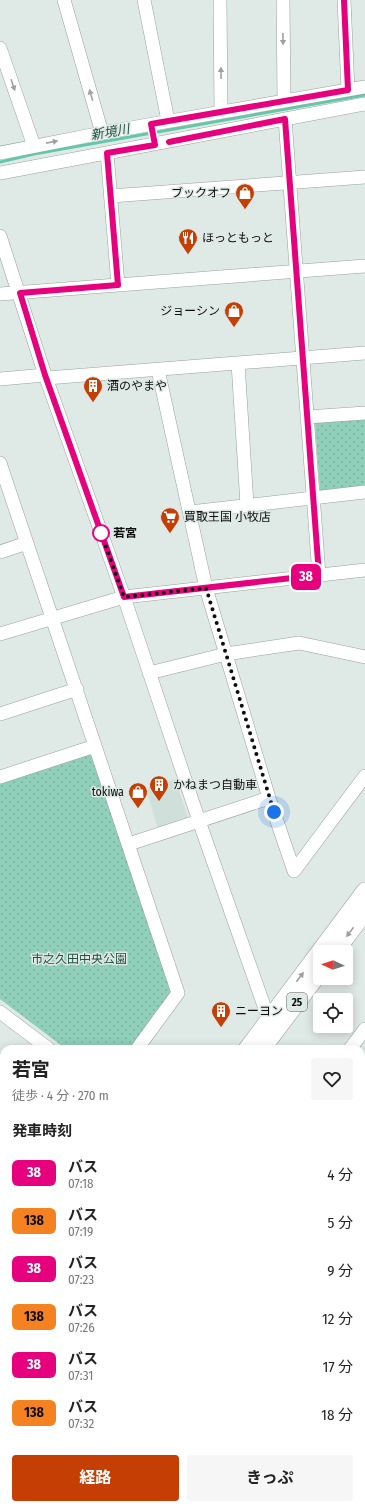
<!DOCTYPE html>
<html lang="ja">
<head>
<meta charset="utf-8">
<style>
  :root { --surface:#fff; --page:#f6f6f6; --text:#222; --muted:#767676; --accent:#c53e04 }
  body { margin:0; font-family:"Fira Sans Condensed","Noto Sans JP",sans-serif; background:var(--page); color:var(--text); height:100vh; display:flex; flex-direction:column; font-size:15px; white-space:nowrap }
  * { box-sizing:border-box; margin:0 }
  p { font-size:13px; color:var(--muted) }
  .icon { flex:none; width:22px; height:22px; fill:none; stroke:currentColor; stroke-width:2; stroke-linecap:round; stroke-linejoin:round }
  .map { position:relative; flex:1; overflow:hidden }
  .drawer { position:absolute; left:0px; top:1045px; width:365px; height:464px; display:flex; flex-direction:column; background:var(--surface); border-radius:12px 12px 0 0; box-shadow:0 2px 10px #0003 }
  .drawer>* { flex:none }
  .badge { padding:0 8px; border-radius:6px; font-size:14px; line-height:26px }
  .needle { width:26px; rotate:273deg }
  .buttons { position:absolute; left:313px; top:945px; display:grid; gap:8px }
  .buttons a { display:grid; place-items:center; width:40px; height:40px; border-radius:4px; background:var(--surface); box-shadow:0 2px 10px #0003; font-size:20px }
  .you { position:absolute; width:20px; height:20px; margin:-10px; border:3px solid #fff; border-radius:50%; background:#1a73e8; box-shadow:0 0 0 6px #1a73e833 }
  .map>.badge { position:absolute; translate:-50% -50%; box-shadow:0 0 0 2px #fff }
  h2 { padding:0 12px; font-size:15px; line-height:36px }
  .round { display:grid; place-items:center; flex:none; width:42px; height:42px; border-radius:4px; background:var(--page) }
  .head { display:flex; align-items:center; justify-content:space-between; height:68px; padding:0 12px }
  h1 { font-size:19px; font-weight:700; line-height:30px }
  .action { display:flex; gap:8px; margin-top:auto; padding:8px 12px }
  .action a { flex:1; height:46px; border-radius:4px; background:var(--accent); color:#fff; font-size:16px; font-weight:700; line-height:46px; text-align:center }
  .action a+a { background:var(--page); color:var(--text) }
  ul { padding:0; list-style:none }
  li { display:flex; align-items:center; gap:12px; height:48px; padding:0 12px }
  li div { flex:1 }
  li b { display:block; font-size:15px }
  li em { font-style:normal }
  li .badge { min-width:44px; font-weight:700; text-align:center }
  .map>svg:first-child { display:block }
  .built { fill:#cee0d9 }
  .park { fill:url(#park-dots) }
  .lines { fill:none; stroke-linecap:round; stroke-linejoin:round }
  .stream { stroke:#61c8a9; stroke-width:3 }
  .minor-casing { stroke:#98a19d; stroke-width:14 }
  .major-casing { stroke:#98a19d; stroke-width:18 }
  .minor { stroke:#fff; stroke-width:13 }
  .major { stroke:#fff; stroke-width:17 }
  .oneway { fill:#9e9f9f }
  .line-casing { stroke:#fff; stroke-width:9 }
  .line { stroke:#e6007e; stroke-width:6 }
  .walk { stroke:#0c0f0e; stroke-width:4; stroke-dasharray:0 7.2 }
  .stop-dot { fill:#fff; stroke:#e6007e; stroke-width:2 }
  .labels { text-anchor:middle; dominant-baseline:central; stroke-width:3; stroke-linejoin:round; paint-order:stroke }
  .shield { fill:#dfe9e5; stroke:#4b504e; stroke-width:1 }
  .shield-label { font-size:11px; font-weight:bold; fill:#0c0f0e }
  .poi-label { font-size:12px; fill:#0c0f0e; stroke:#dfe9e5; text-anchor:start }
  .stop-label { font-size:12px; font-weight:bold; fill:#0c0f0e; stroke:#dfe9e5; text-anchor:start }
  .park-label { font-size:12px; fill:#245043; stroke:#dfe9e5 }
  .water-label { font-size:13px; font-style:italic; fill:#275345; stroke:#dfe9e5 }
</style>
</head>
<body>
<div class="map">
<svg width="365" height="1509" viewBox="0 0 365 1509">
  <defs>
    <pattern id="park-dots" width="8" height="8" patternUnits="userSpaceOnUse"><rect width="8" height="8" fill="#90cfba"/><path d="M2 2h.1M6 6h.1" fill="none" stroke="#7bb19f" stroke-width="1.8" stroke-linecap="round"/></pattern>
  </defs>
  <rect width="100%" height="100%" fill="#dfe9e5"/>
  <path class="built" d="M175,779L188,818L183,824L159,832L146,789Z"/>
  <path class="park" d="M365,417V488L324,493L320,491L315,423L317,420Z
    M88,754L93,757L171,989L170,994L129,1049H66L0,999V784Z"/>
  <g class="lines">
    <path class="stream" d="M0,162L34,154L365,95"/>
    <defs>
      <path id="minor" d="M64,0L102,133
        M144,0L168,121
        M220,0L221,112
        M283,0L284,101
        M344,0L348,90
        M0,48L34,146
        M285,119L319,575
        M0,153L102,133L365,87
        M107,153L118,285
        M0,173L365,104
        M111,196L365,177
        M0,236L45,375L124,597L199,821L269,1020
        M0,294L365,266
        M238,363L247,505
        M158,370L206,588L269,798L294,871
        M47,378L365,353
        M0,379L45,375
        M307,417L365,413
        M0,463L178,993L137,1049
        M190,512L365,492
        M0,552L27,543
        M0,634L124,597L365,570
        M149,673L226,654L299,643L365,657
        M0,714L77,689
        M0,777L95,746
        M129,844L269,798
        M294,871L365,776
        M0,1012L49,1049
        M350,1049L365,1029
        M361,1080L365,1090
        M0,1088L4,1091
        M361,1206L365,1207
        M0,1217L4,1218
        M0,1233L4,1227
        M361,1394H365
        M27,1509L29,1505
        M192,1509L193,1505
        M262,1509L264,1505
        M333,1509L334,1505"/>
      <path id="major" d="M335,952L365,912
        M247,1049L365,891
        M262,1049L320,972
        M361,1300L365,1318
        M0,1378L4,1373
        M0,1401L4,1395"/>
    </defs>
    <use href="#minor" class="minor-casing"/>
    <use href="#major" class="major-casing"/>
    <use href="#minor" class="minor"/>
    <use href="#major" class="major"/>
  </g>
  <defs><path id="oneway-solid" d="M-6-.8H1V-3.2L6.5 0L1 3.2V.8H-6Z"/></defs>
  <g class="oneway">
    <use href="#oneway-solid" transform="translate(283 39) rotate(89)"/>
    <use href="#oneway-solid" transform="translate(221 73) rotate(-91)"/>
    <use href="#oneway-solid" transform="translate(13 85) rotate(71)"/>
    <use href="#oneway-solid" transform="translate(91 95) rotate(-106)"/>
    <use href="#oneway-solid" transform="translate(52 142) rotate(-11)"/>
    <use href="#oneway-solid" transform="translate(350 932) rotate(127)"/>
    <use href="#oneway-solid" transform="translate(300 977) rotate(-53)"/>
  </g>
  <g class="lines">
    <defs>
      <path id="line" d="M169,142L285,119L319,575L124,597L45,375L20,293L118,285L107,153L155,145L151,124L348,90L344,0"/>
    </defs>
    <use href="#line" class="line-casing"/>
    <use href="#line" class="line"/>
    <path class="walk" d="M101,533L124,597L206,588L274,812"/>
  </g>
  <defs>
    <symbol id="shop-pin" viewBox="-11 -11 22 30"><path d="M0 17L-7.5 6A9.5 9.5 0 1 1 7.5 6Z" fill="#c53e04" stroke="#dfe9e5"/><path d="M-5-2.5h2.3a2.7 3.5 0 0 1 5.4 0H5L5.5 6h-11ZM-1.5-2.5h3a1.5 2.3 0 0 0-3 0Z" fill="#fff"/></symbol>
    <symbol id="restaurant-pin" viewBox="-11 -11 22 30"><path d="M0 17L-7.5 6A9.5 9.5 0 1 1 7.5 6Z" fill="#c53e04" stroke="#dfe9e5"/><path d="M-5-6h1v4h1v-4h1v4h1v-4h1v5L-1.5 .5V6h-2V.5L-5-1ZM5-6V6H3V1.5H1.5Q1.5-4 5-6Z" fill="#fff"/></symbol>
    <symbol id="building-pin" viewBox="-11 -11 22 30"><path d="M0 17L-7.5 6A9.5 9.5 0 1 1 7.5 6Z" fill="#c53e04" stroke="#dfe9e5"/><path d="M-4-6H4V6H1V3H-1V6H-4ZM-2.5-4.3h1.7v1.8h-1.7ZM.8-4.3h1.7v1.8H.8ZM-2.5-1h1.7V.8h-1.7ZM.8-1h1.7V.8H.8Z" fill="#fff"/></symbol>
    <symbol id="supermarket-pin" viewBox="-11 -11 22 30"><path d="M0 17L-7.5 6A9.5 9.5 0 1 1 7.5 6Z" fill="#c53e04" stroke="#dfe9e5"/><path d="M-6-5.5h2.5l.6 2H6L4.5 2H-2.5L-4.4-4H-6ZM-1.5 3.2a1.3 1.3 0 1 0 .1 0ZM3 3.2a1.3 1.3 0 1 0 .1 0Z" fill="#fff"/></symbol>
  </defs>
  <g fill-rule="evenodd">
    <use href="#shop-pin" x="234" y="182" width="22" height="30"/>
    <use href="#restaurant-pin" x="177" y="227" width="22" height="30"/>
    <use href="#shop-pin" x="223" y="300" width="22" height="30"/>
    <use href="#building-pin" x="82" y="375" width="22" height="30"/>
    <use href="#supermarket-pin" x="159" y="506" width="22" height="30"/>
    <use href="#building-pin" x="148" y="774" width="22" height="30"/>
    <use href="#shop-pin" x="127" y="781" width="22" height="30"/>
    <use href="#building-pin" x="210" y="1000" width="22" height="30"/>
  </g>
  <circle class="stop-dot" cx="101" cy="533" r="8"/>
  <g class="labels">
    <rect class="shield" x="287" y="993" width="20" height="18" rx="3"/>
    <g class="shield-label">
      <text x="297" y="1002">25</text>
    </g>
    <g class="poi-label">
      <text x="231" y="193" text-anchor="end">ブックオフ</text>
      <text x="202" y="238">ほっともっと</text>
      <text x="220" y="311" text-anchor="end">ジョーシン</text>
      <text x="107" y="386">酒のやまや</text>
      <text x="184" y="517">買取王国 小牧店</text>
      <text x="173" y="785">かねまつ自動車</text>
      <text x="124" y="792" text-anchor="end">tokiwa</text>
      <text x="235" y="1011">ニーヨン</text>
    </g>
    <g class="stop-label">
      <text x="113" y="533">若宮</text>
    </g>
    <g class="park-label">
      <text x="79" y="959">市之久田中央公園</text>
    </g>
    <g class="water-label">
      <text transform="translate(110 132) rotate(-10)">新境川</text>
    </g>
  </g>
</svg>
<div class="buttons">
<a><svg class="needle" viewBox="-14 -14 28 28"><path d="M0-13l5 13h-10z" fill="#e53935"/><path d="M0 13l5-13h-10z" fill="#767676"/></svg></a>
<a><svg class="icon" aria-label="locate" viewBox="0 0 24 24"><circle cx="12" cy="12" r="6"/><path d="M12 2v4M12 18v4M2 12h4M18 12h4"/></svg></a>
</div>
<div class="you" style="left:274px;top:812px"></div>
<b class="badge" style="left:306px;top:577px;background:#e6007e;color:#fff">38</b>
<section class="drawer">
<div class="head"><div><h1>若宮</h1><p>徒歩 · 4 分 · 270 m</p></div><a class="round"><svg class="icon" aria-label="heart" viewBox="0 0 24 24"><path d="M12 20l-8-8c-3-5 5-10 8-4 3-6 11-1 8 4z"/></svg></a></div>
<h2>発車時刻</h2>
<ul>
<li><span class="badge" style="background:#e6007e;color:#fff">38</span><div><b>バス</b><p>07:18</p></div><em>4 分</em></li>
<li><span class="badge" style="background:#f58220;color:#111">138</span><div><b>バス</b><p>07:19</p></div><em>5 分</em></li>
<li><span class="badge" style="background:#e6007e;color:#fff">38</span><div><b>バス</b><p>07:23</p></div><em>9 分</em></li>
<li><span class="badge" style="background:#f58220;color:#111">138</span><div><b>バス</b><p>07:26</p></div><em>12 分</em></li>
<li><span class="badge" style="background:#e6007e;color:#fff">38</span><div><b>バス</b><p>07:31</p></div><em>17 分</em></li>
<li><span class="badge" style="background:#f58220;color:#111">138</span><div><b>バス</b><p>07:32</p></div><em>18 分</em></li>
</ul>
<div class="action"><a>経路</a><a>きっぷ</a></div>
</section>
</div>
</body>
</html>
